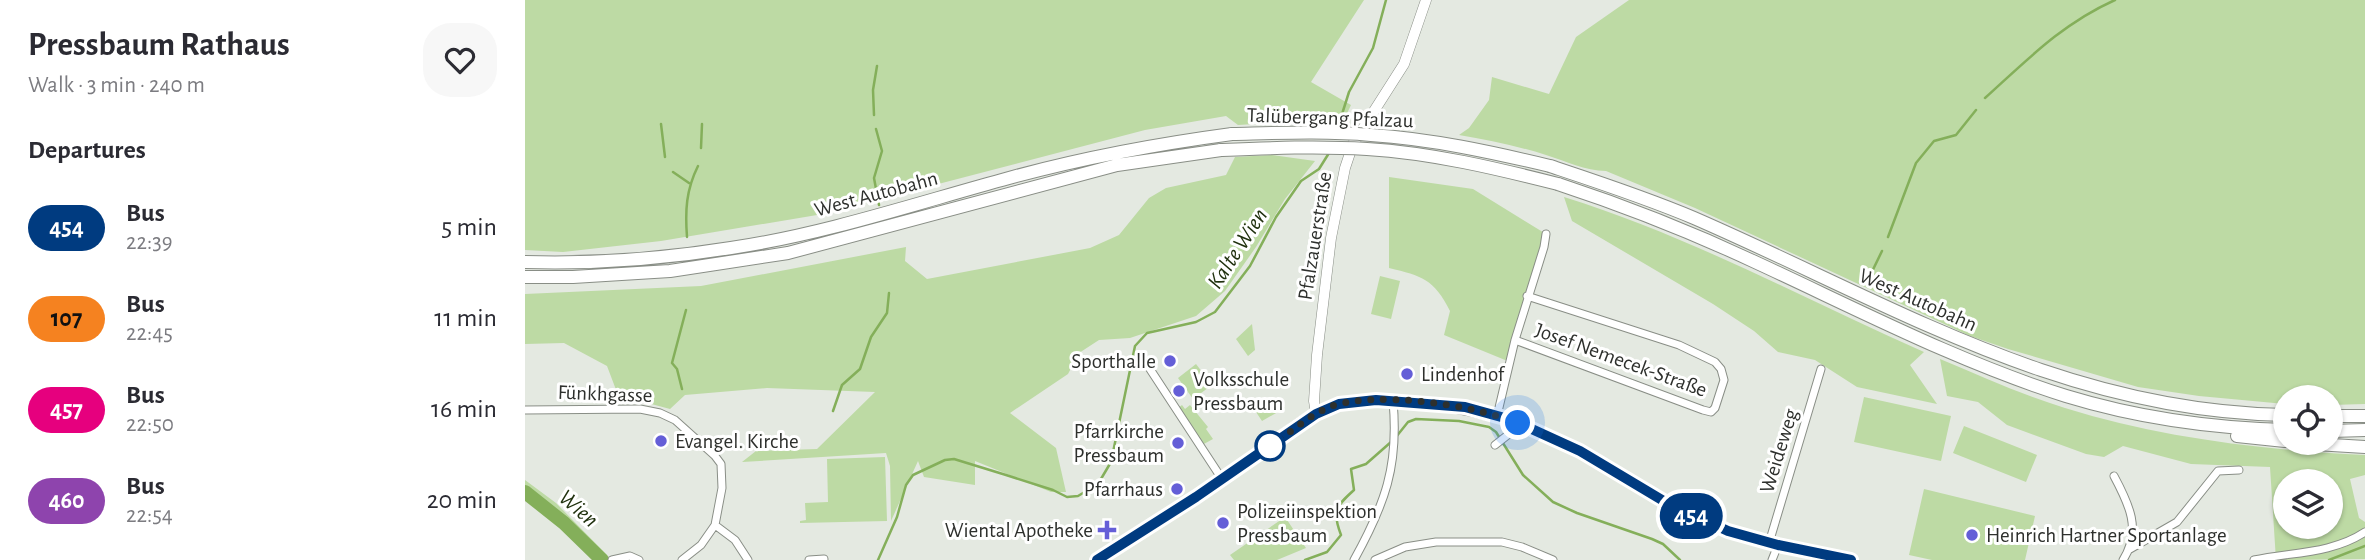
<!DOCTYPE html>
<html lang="en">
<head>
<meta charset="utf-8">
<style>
  :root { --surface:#fff; --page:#f7f7f7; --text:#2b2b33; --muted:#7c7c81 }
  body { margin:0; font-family:"Alegreya Sans",sans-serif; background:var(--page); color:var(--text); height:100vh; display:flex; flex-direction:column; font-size:26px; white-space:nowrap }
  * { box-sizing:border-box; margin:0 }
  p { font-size:23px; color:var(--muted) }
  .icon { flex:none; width:38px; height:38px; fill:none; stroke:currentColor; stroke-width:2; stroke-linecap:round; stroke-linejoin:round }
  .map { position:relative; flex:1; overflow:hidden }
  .side { display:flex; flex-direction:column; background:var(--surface); width:525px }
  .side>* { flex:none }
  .badge { padding:0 14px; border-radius:23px; font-size:24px; line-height:46px }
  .controls { position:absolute; left:1748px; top:385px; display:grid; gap:14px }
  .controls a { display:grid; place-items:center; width:70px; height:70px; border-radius:50%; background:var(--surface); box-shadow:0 2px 5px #0004; font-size:35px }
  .you { position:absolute; width:35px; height:35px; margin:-18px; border:5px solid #fff; border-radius:50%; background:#1a73e8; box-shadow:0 0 0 10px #1a73e833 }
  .map>.badge { position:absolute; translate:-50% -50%; box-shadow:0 0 0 4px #fff }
  h2 { padding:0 28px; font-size:26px; line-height:63px }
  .round { display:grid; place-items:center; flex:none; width:74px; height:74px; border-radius:28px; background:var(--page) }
  .summary { display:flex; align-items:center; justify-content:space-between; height:119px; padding:0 28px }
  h1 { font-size:33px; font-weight:700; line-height:52px }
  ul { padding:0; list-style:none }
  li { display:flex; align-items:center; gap:21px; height:91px; padding:0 28px }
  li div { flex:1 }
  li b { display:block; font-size:26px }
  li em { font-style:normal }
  li .badge { min-width:77px; font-weight:700; text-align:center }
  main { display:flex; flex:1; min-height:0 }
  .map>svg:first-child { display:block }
  .green { fill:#bddaa4; fill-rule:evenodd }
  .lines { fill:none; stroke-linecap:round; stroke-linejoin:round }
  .stream { stroke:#84af5a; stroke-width:2.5 }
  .river { stroke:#84af5a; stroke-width:14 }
  .street-casing { stroke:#898e86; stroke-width:9 }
  .secondary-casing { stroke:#898e86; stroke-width:11 }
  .primary-casing { stroke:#898e86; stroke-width:12 }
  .highway-casing { stroke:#898e86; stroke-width:14 }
  .street { stroke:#fff; stroke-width:7 }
  .secondary { stroke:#fff; stroke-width:10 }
  .primary { stroke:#fff; stroke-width:10 }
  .highway { stroke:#fff; stroke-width:12 }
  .highway-bridge-casing { stroke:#898e86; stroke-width:14; stroke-linecap:butt }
  .highway-bridge { stroke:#fff; stroke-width:12 }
  .line-casing { stroke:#fff; stroke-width:16 }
  .line { stroke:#003b80; stroke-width:10 }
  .walk { stroke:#2e302d; stroke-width:7; stroke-dasharray:0 12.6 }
  .poi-dot { fill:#645ed7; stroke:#fff; stroke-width:2.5 }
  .stop-dot { fill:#fff; stroke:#003b80; stroke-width:3.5 }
  .labels { text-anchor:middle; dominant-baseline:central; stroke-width:6; stroke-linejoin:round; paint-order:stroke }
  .street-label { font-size:21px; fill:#2e302d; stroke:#fff }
  .poi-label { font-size:21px; fill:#2e302d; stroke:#fff; text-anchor:start }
  .water-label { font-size:23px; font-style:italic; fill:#20310e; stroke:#fff }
</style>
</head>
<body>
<main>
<section class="side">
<div class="summary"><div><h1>Pressbaum Rathaus</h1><p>Walk · 3 min · 240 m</p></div><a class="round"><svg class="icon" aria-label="heart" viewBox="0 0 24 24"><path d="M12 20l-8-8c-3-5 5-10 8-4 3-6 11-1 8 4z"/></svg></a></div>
<h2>Departures</h2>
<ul>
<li><span class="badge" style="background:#003b80;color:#fff">454</span><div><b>Bus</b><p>22:39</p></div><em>5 min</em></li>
<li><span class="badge" style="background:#f58220;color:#111">107</span><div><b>Bus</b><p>22:45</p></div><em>11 min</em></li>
<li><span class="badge" style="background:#e6007e;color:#fff">457</span><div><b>Bus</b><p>22:50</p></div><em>16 min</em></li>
<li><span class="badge" style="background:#8e44ad;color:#fff">460</span><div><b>Bus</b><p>22:54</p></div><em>20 min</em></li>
</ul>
</section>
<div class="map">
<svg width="1840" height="560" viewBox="0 0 1840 560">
  <rect width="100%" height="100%" fill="#e4e9e1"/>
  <path class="green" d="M0,0H839L786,82L826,105L817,124L749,123L713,125L701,116L620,130L298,214L136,241L38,252L0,250Z
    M1104,0H1840V404L1806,405V397H1760V404L1674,396L1613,387L1483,349L1445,336L1170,208L1081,171C1060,171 1041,161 1021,155C993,146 963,140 934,135L944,128L964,100L967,77L1024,94L1051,37Z
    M747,155L790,161L760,199L731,247L700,291L671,316L605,338L574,340L554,353L543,374L485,413L531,448L541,492H526L450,461V485L399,477L393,461L366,521L365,466L361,453L217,462L231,451L292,449L350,392L242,388L160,395L145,409L93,395L82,366L39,343L0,344V294L176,286L381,247L380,261L402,279L565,248L594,235L624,198L641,188L701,175L710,157Z
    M864,177L948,189L1021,234L985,362L919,335L925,311C909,279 897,276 864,268Z
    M1039,197C1164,236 1280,299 1399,352L1385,365L1412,404L1332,387L1290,360L1253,352L1229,331L1188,304L1047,221Z
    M855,276L875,281L866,319L846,314Z
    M727,324L730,350L723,356L711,339Z
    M1415,359C1456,376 1497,395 1540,408C1636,438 1739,450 1840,455V475L1825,479L1834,518L1840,522V559L1751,560L1745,467L1666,464L1598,446L1579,457L1561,454L1482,425L1453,402L1422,396ZM1760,481H1806V527H1760Z
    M671,364L687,385L668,399L653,378Z
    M1339,397L1426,416L1416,461L1329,442Z
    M748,400H754L760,408L737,421L731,412Z
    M657,405L660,409L665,405L683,427L681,429L688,439L677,445L653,408Z
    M1439,426L1512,455L1501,482L1428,453Z
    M360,457L362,521L275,523V521L281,520L280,503L303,502L302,459Z
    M0,480L31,503L84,557L80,560H70L19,512L0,499Z
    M1399,489L1510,516L1500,560H1407L1384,555Z
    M760,517L781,548L752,560H709L705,555Z"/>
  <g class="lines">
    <path class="stream" d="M1460,98C1502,60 1538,23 1590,0
      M349,115L348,90L352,66
      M136,124L140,157
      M351,129L357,151L349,178L354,205
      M812,130L824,92L848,48L861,0
      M176,148L177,124
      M148,172L164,183
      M162,237C160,211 161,190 173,166
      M1363,237L1391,163L1409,141L1431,135L1451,110
      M1342,282L1357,251
      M157,389L152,369L147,363L161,310
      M308,411L317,385L335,369L346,337L362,313L364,293
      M871,437L883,422L891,419L934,421L964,427L971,432L998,475L1028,502L1052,513L1127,539L1138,544L1155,560
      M353,560L372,517L381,485L388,475L420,460L429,459L481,475L528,490L542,497L553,496L573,484L586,462L610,346L622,333L671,322L690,312L725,266L751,217L776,181L794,169L804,153
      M780,560L802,552L816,535C807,511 810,507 829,490L826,469L841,464L866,442
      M1804,560L1840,546"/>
    <path class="river" d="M0,492L39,523L77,560"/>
    <defs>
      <path id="street" d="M990,340L1178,410L1186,412L1190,408L1199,380L1196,369L1190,362L1154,345L1002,296
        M621,363L697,479
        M0,410L115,409L135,413L150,420L190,456L196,464L197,488L190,525L176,545L157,560
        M972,416L990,340L1019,247L1021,234
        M970,445L984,434L993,423
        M1589,476C1604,504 1617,530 1598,560
        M190,525L210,540L223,560
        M1244,543L1296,369
        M1605,549L1652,522L1693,471L1714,470
        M87,560L105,556L114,560
        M284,560L299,559
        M829,560C860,504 874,466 868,401
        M850,560L880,547L911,542H977L997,547L1028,560
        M1247,560L1253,545
        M1729,560C1766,552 1807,554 1840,532"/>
      <path id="secondary" d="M791,414L789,401L792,355L806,238L820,168L828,144L879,64L901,0"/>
      <path id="primary" d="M572,560C623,528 673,495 723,461C748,444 774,420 802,408C826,398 855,400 881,402C945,406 1001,421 1057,453C1094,474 1129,498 1168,516C1217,540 1272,550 1326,560"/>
      <path id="highway" d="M1025,166C1073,182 1122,198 1169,218C1367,304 1536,411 1760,415
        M1033,184C1100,206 1166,232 1230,262C1332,309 1433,362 1541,396C1613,418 1686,428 1760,430
        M0,262C69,264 138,259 206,248C300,234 392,203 484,178C557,158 632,144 707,134
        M0,277H48L145,271L263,253L592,165L696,150
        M1806,416H1840
        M1806,431L1840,430
        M1712,436L1760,441
        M1774,443L1840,447"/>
    </defs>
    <use href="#street" class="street-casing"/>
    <use href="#secondary" class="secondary-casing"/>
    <use href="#primary" class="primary-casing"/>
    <use href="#highway" class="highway-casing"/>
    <use href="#street" class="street"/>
    <use href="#secondary" class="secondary"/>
    <use href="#primary" class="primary"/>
    <use href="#highway" class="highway"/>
    <defs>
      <path id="highway-bridge" d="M707,134C754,133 800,131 846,135C907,139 966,152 1025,166
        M696,150C745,148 793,146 842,149C907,153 970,168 1033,184"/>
    </defs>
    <use href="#highway-bridge" class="highway-bridge-casing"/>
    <use href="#highway-bridge" class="highway-bridge"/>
  </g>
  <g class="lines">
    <defs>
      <path id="line" d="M572,560L671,497L791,414L814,404L851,400L940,407L987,420L1055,451L1142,503L1203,531L1253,545L1326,560"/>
    </defs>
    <use href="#line" class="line-casing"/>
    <use href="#line" class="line"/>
    <path class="walk" d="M745,446C762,435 782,417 802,408C847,389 949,405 993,423"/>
  </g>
  <g class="poi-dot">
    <circle cx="645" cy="361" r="7"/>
    <circle cx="882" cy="374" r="7"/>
    <circle cx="654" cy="391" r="7"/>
    <circle cx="136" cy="441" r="7"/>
    <circle cx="653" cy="443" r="7"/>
    <circle cx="652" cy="489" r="7"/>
    <circle cx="698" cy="523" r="7"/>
    <path d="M578.5 519.5h7v7h7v7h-7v7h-7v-7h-7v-7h7z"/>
    <circle cx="1447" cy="535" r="7"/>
  </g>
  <circle class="stop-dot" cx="745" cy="446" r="14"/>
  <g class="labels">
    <g class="street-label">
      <text transform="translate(805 118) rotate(2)">Talübergang Pfalzau</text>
      <text transform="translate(351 194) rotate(-15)">West Autobahn</text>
      <text transform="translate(790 236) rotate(-81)">Pfalzauerstraße</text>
      <text transform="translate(1393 300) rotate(24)">West Autobahn</text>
      <text transform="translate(1096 360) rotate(20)">Josef Nemecek-Straße</text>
      <text transform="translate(80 394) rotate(2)">Fünkhgasse</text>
      <text transform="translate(1254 451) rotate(-73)">Weideweg</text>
    </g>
    <g class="poi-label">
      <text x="631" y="361" text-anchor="end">Sporthalle</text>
      <text x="896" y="374">Lindenhof</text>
      <text x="668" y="379">Volksschule<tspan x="668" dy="24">Pressbaum</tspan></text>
      <text x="639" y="431" text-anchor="end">Pfarrkirche<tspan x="639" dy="24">Pressbaum</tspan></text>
      <text x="150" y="441">Evangel. Kirche</text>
      <text x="638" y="489" text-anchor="end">Pfarrhaus</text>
      <text x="712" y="511">Polizeiinspektion<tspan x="712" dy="24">Pressbaum</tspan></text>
      <text x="568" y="530" text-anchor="end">Wiental Apotheke</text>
      <text x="1461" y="535">Heinrich Hartner Sportanlage</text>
    </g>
    <g class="water-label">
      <text transform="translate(713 249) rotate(-57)">Kalte Wien</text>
      <text transform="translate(53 509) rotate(41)">Wien</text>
    </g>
  </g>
</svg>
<div class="controls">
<a><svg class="icon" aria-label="locate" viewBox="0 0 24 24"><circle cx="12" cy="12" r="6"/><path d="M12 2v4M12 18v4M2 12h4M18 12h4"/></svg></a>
<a><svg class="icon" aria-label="layers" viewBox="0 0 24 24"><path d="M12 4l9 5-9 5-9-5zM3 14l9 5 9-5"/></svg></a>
</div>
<div class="you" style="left:993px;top:423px"></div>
<b class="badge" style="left:1166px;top:516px;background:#003b80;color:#fff">454</b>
</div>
</main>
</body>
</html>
